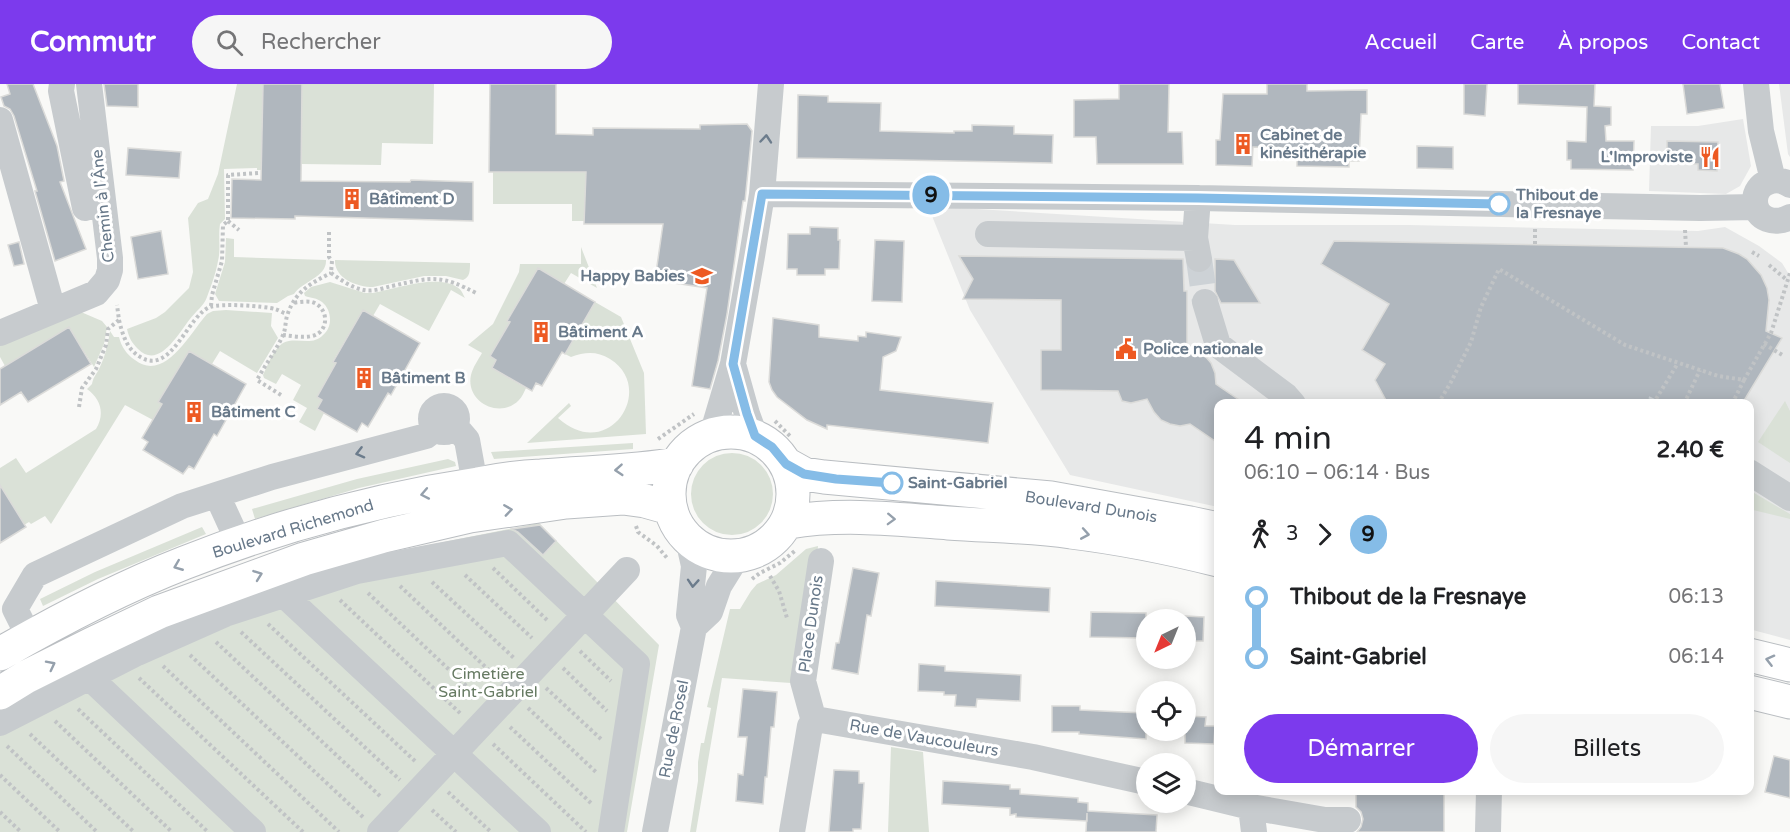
<!DOCTYPE html>
<html lang="fr">
<head>
<meta charset="utf-8">
<style>
  :root { --surface:#fff; --page:#f6f6f6; --text:#202124; --muted:#757577; --accent:#7c3aed }
  body { margin:0; font-family:"Varela Round",sans-serif; background:var(--page); color:var(--text); height:100vh; display:flex; flex-direction:column; font-size:22px; white-space:nowrap }
  * { box-sizing:border-box; margin:0 }
  p { font-size:20px; color:var(--muted) }
  .icon { flex:none; width:33px; height:33px; fill:none; stroke:currentColor; stroke-width:2; stroke-linecap:round; stroke-linejoin:round }
  .map { position:relative; flex:1; overflow:hidden }
  .sheet { position:absolute; left:1214px; top:315px; width:540px; height:396px; display:flex; flex-direction:column; background:var(--surface); border-radius:12px; box-shadow:0 3px 15px #0003 }
  .sheet>* { flex:none }
  .badge { padding:0 12px; border-radius:20px; font-size:21px; line-height:39px }
  .needle { width:39px; rotate:223deg }
  .buttons { position:absolute; left:1136px; top:525px; display:grid; gap:12px }
  .buttons a { display:grid; place-items:center; width:60px; height:60px; border-radius:50%; background:var(--surface); box-shadow:0 3px 15px #0003; font-size:30px }
  .map>.badge { position:absolute; translate:-50% -50%; box-shadow:0 0 0 3px #fff }
  .legs { display:flex; align-items:center; gap:9px; height:66px; padding:0 30px; font-size:20px }
  .legs p { margin-inline-start:auto }
  .overview { display:flex; align-items:center; justify-content:space-between; height:102px; padding:0 30px }
  h1 { font-size:33px; font-weight:600; line-height:45px }
  .cta { display:flex; gap:12px; margin-top:auto; padding:12px 30px }
  .cta a { flex:1; height:69px; border-radius:36px; background:var(--accent); color:#fff; font-size:24px; font-weight:600; line-height:69px; text-align:center }
  .cta a+a { background:var(--page); color:var(--text) }
  ul { padding:0 30px; list-style:none }
  li { display:flex; align-items:center; gap:21px; height:60px; font-size:22px }
  li i { display:grid; place-items:center; width:9px; height:100%; margin:0 8px; background:currentColor }
  li i::after { content:''; width:15px; height:15px; margin:-8px; border:4px solid; border-radius:50%; background:var(--surface) }
  li p { margin-inline-start:auto }
  li:first-child i { background:linear-gradient(#0000 50%,currentColor 0) }
  li:last-child i { background:linear-gradient(currentColor 50%,#0000 0) }
  header { display:flex; align-items:center; gap:36px; box-sizing:border-box; height:84px; padding:0 30px; background:var(--accent); color:#fff }
  header strong { font-size:28px }
  nav { display:flex; gap:33px; margin-inline-start:auto; font-size:21px }
  .search { width:420px; height:54px; background:var(--page); display:flex; align-items:center; gap:15px; box-sizing:border-box; padding:0 21px; border-radius:33px; color:var(--muted); font-size:22px }
  .map>svg:first-child { display:block }
  .built { fill:#e7e8e8 }
  .green { fill:#dae1d7 }
  .building { fill:#b0b7be; stroke:#dbdbd9; stroke-width:1.5 }
  .lines { fill:none; stroke-linecap:round; stroke-linejoin:round }
  .minor-tunnel { stroke:#cdd2d6; stroke-width:26; stroke-dasharray:26 13; stroke-linecap:butt }
  .major-casing { stroke:#babec2; stroke-width:35 }
  .path { stroke:#c0c3c5; stroke-width:4; stroke-dasharray:3 3; stroke-linecap:butt }
  .minor { stroke:#c7cbce; stroke-width:26 }
  .major { stroke:#fff; stroke-width:33 }
  .oneway { stroke:#6c7c8c }
  .oneway2 { stroke:#95a0ac }
  .line-1-casing { stroke:#fff; stroke-width:14 }
  .line-1 { stroke:#85bce7; stroke-width:9 }
  .stop-1-dot { fill:#fff; stroke:#85bce7; stroke-width:3 }
  .labels { text-anchor:middle; dominant-baseline:central; stroke-width:6; stroke-linejoin:round; paint-order:stroke }
  .poi-label { font-size:16px; font-weight:bold; fill:#677889; stroke:#fff; text-anchor:start }
  .stop-label { font-size:16px; font-weight:bold; fill:#677889; stroke:#fff; text-anchor:start }
  .street-label { font-size:16px; fill:#677889; stroke:#fff }
  .park-label { font-size:16px; fill:#667a62; stroke:#fff }
</style>
</head>
<body>
<header>
<strong>Commutr</strong>
<div class="search"><svg class="icon" aria-label="search" viewBox="0 0 24 24"><circle cx="10" cy="10" r="6"/><path d="M15 15l6 6"/></svg>Rechercher</div>
<nav><a>Accueil</a><a>Carte</a><a>À propos</a><a>Contact</a></nav>
</header>
<div class="map">
<svg width="1790" height="748" viewBox="0 0 1790 748">
  <rect width="100%" height="100%" fill="#f9f9f7"/>
  <path class="built" d="M1779,0H1790V73L1788,70Z
    M1743,35L1751,82L1740,102L1726,110L1649,107L1651,42H1698Z
    M928,122L1235,141H1409L1698,147L1725,143L1759,162L1782,179L1790,192V556L1749,545V320H1218V423L1070,391L970,226Z"/>
  <path class="green" d="M237,0H263L262,43L265,86H257V84L224,85L225,135L220,140C218,152 221,165 218,177C216,189 211,202 207,213C204,222 195,228 190,235C178,250 159,286 138,265C132,259 129,254 127,245L156,234L165,228L189,204L193,188L188,134L198,119L208,115L218,90Z
    M302,0H434L433,60L382,59L381,81L301,80Z
    M493,88H586L584,137H572V120H493Z
    M226,154L234,155V173L326,176C327,193 303,197 294,210L288,212L277,219L219,217L215,210L225,178Z
    M581,163L597,204L571,189L564,200L538,185L507,236L510,238L490,272L496,276L492,284L526,304C524,308 522,313 519,316C500,336 465,318 471,291C473,283 478,276 482,269L468,261L493,240L519,188L520,180H581Z
    M335,176L470,179C470,187 470,193 463,196L446,192H424L373,203C357,203 334,194 335,176Z
    M330,198L365,209H373C395,205 437,190 457,203C461,205 463,210 465,214L451,206L429,247L380,220L373,232L363,226L333,277L336,279L317,313L322,316L324,329L315,347L299,338L307,324L293,316L301,301L282,290L276,300L264,294L263,291C268,281 273,265 283,259C296,252 312,263 323,251C333,243 332,226 322,218C317,214 311,214 305,212L304,209L311,203Z
    M595,218L621,233L644,289L646,350L527,359L569,319L571,322L558,334C609,380 657,304 610,275C597,267 585,268 571,273L565,270Z
    M226,226L272,229L271,242L278,254L257,289L220,267L212,280L189,267L159,318L162,320L153,336L125,321L51,440L45,432L31,440L29,438L24,441L0,407V384L16,374L26,389L96,345C105,330 101,315 87,305L92,300C93,294 95,292 98,287C105,274 108,260 110,247L114,253H119C121,262 127,271 135,276C165,299 190,249 207,230L213,227Z
    M81,228L102,237L107,243L104,260L94,283L69,244L5,282L0,273V258Z
    M1785,317L1790,327V379L1758,358Z
    M633,359V365L494,375L491,368Z
    M691 410a41 41 0 1 1 82 0a41 41 0 1 1-82 0Z
    M448,375L455,378L456,382L359,404L255,435L252,425L357,395Z
    M1749,406L1790,430V435L1749,425Z
    M539,439L659,561L627,748H0V628L379,471Z
    M202,443L206,450L98,495L43,522L40,515L95,488Z
    M818,462L817,472H811L791,599L722,594L696,748H690L698,697V678L701,659H704L711,624L707,623L730,525H740L751,507L757,500L776,491L806,465Z
    M891,663L923,668L929,748H888Z"/>
  <path class="building" d="M7,0H33L57,62L64,97L60,98L86,165L55,177L35,107H37L14,32L10,25L4,22L1,13L10,10Z
    M104,0H138V23L107,22Z
    M263,0H302L301,97L410,98L411,96L473,98V137L295,132V135L231,134L232,95L261,96Z
    M490,0H556V50L593,51V44L700,45V41L747,40L752,47L745,117H743L727,230L718,277L710,305L692,302L707,204L655,196L663,140H584L586,88H489Z
    M1119,0H1169L1168,48H1182L1183,80H1097L1096,53H1074V16L1119,15Z
    M1267,0H1307V7L1367,6V30H1361L1359,77H1349V83L1297,82V64L1253,63L1252,82L1216,81V56H1220L1223,10H1267Z
    M1464,0H1487L1485,32L1464,30Z
    M1518,0H1595L1594,22L1611,23V41L1605,42L1606,57H1634L1633,86L1571,85V76H1567V57L1586,58L1587,23L1518,20Z
    M1683,0H1720L1724,24L1687,30Z
    M798,11L828,12V18L881,19L880,47L954,49V47H972V41L1014,42V50L1053,51L1052,79L797,74Z
    M1667,57L1718,58L1717,87L1698,86V80H1667Z
    M1417,62L1453,63V85L1417,84Z
    M128,64L181,68L179,94L126,91Z
    M810,143L838,144V156H840L839,185H825V191H797V185H787L788,150H810Z
    M161,147L168,190L138,195L131,153Z
    M875,156L904,157L902,218L872,217Z
    M1334,157L1723,164L1739,170L1747,175L1761,191L1767,204L1769,216L1766,247L1782,254L1742,320H1388L1375,296L1385,280L1362,266L1389,220L1321,180Z
    M19,158L24,180L14,182L8,161Z
    M959,172L1183,175L1184,207H1187V260L1205,272L1211,279L1215,289L1216,300L1245,320H1218V359L1190,340L1180,342L1170,340L1161,336L1154,328L1147,315L1131,319L1122,317L1118,307L1041,306V266H1061V216L963,215L973,195Z
    M1215,175L1234,176L1260,219H1221L1215,207Z
    M538,184L595,218L565,270L562,268L542,302L536,299L532,307L492,284L496,276L490,272L510,238L507,237Z
    M363,226L420,259L391,311L388,309L368,343L362,339L357,348L317,325L322,316L317,313L336,279L333,278Z
    M773,234L819,241V253L858,257V252L866,253V248L901,253L896,267L883,273L880,306L993,319L988,359L827,341V345L807,336L777,313L772,306L769,298Z
    M69,243L91,280L28,318L21,308L0,321V285Z
    M189,267L246,300L217,352L214,350L194,385L189,382L183,390L143,366L148,358L142,354L162,320L158,318Z
    M0,401L26,443L0,459Z
    M540,441L556,457L543,471L518,448L512,445Z
    M853,484L879,489L871,532L867,531L858,590L832,585L836,559H839Z
    M936,497L1050,504L1049,528L935,522Z
    M1091,528L1146,529V554L1090,553Z
    M1185,532L1204,533L1203,557H1185Z
    M919,580L945,582V587L1021,591L1020,617L977,615L976,623L955,622L956,611H944V608L918,607Z
    M743,605L777,608L774,643H771L767,693H765L763,720L736,717L738,690L743,691L747,653H738Z
    M1052,622H1080V626L1144,629V631H1146V655L1079,650V648H1052Z
    M1185,632L1206,633L1205,642H1215L1214,660L1185,659Z
    M1774,672L1790,676V714L1765,708Z
    M834,686L859,687V699H864L861,745H853V748H829Z
    M943,697L1010,701V705H1020V710L1078,714V718L1088,719V727L1157,731L1156,748H1086L1087,729V737L1016,733V730L1010,731V724L942,720Z
    M1356,706H1444V748H1357L1361,743L1363,735L1361,728L1356,723Z"/>
  <g class="lines">
    <path class="minor-tunnel" d="M1199,175L1205,218
      M1660,320L1661,318"/>
    <defs>
      <path id="major" d="M669 410a62 62 0 1 1 124 0a62 62 0 1 1-124 0Z
        M786,380L804,390L824,393L1051,414L1190,439L1218,445
        M789,438C841,429 896,435 948,439C989,442 1030,442 1071,448C1120,454 1170,464 1218,476
        M0,570C59,536 120,504 184,479C278,442 377,415 478,400C498,396 520,393 541,392C586,388 632,388 677,380
        M1749,571L1790,581
        M1749,608L1790,618
        M0,609L26,593L92,560L159,528L304,475L384,452L470,432L566,418L623,414L645,417L670,424"/>
    </defs>
    <use href="#major" class="major-casing"/>
    <path class="path" d="M228,137L239,146
      M1685,146L1686,163
      M329,148V173L332,177L331,189C341,196 352,204 364,206C373,208 383,204 392,202C432,193 440,190 478,210
      M1535,160V143
      M1752,168L1759,172
      M1769,181L1787,196
      M211,222L212,211L222,177L223,141L228,137V91L258,89
      M119,236C123,252 127,266 142,274C172,290 188,231 210,223C220,219 264,222 275,225C279,226 283,229 287,230
      M283,251C292,252 303,254 312,252C330,248 329,223 312,218C306,217 299,218 293,219
      M1764,260L1784,272
      M281,311L257,296C265,281 276,267 283,251C286,245 285,236 288,229C296,207 311,199 331,189
      M1438,320L1451,298L1471,258L1481,223L1499,185L1625,261L1718,292L1744,296L1771,249L1790,189
      M1653,320L1678,279
      M1684,320L1700,286
      M1732,320L1744,296
      M79,323L82,304L96,285L106,261L108,245L119,236L117,221
      M775,337L791,353
      M658,355L694,330
      M636,442L638,448L657,462L667,474
      M493,484L548,537
      M465,491L532,554
      M770,492L779,507L787,534
      M752,495L760,489L780,479L796,466
      M432,498L514,574
      M400,502L495,592
      M368,509L478,613
      M340,516L461,630
      M268,540L416,678
      M241,548L400,696
      M216,558L381,713
      M580,567L611,597
      M190,571L364,734
      M163,582L339,748
      M563,584L607,627
      M139,594L303,748
      M546,604L602,656
      M528,624L597,689
      M78,625L208,748
      M55,637L172,748
      M510,643L592,720
      M30,650L134,748
      M493,660L586,748
      M7,662L97,748
      M0,691L60,748
      M448,708L491,748
      M432,726L456,748
      M0,728L21,748"/>
    <path class="minor" d="M62,0L61,7L85,124
      M1756,0L1761,47L1773,96
      M0,36L53,226
      M1790,101C1777,91 1755,98 1755,117C1755,136 1776,141 1790,133
      M762,110L1198,114L1700,124L1756,123
      M988,150L1195,154L1198,114
      M1195,154L1199,175
      M1205,218L1218,261L1286,312L1293,320
      M0,249L96,209L107,196L110,186V174L89,0
      M733,280L747,330L755,352
      M431 335a13 13 0 1 1 26 0a13 13 0 1 1-26 0Z
      M455,342L467,356L475,400
      M712,351L733,280L752,172L762,110L771,0
      M1749,388L1790,414
      M217,411L239,459
      M283,510L538,748
      M694,543L710,528L719,502L737,473
      M29,553L15,525L35,491L182,422L272,393L426,352L435,345
      M89,593L253,748
      M814,637L803,597L821,477
      M0,639L137,569L225,530L357,487L508,459L637,580L611,748
      M1185,707L1251,723L1254,748
      M1251,723L1325,736H1348
      M380,748L627,486
      M655,748L694,543L689,531L694,482L688,455
      M792,748L810,642L814,637L821,636L1033,673L1146,698
      M1488,748L1489,706"/>
    <use href="#major" class="major"/>
  </g>
  <defs><path id="oneway-chevron" d="M-2-3.5L2.5 0L-2 3.5" fill="none" stroke-width="1.6" stroke-linecap="round" stroke-linejoin="round" transform="scale(1.5)"/></defs>
  <g class="oneway">
    <use href="#oneway-chevron" transform="translate(766 55) rotate(-85)"/>
    <use href="#oneway-chevron" transform="translate(360 369) rotate(166)"/>
    <use href="#oneway-chevron" transform="translate(693 499) rotate(94)"/>
  </g>
  <g class="oneway2">
    <use href="#oneway-chevron" transform="translate(619 386) rotate(176)"/>
    <use href="#oneway-chevron" transform="translate(425 410) rotate(169)"/>
    <use href="#oneway-chevron" transform="translate(508 426) rotate(-8)"/>
    <use href="#oneway-chevron" transform="translate(891 435) rotate(2)"/>
    <use href="#oneway-chevron" transform="translate(1085 450) rotate(10)"/>
    <use href="#oneway-chevron" transform="translate(178 482) rotate(158)"/>
    <use href="#oneway-chevron" transform="translate(258 491) rotate(-20)"/>
    <use href="#oneway-chevron" transform="translate(1770 576) rotate(-166)"/>
    <use href="#oneway-chevron" transform="translate(51 581) rotate(-27)"/>
  </g>
  <g class="lines">
    <defs>
      <path id="line-1" d="M892,399L836,395L804,390L786,380L772,363L755,352L747,330L733,280L762,110L1198,114L1499,120"/>
    </defs>
    <use href="#line-1" class="line-1-casing"/>
    <use href="#line-1" class="line-1"/>
  </g>
  <defs>
    <symbol id="building-bare" viewBox="-9 -9 18 18"><path d="M-4-6H4V6H1V3H-1V6H-4ZM-2.5-4.3h1.7v1.8h-1.7ZM.8-4.3h1.7v1.8H.8ZM-2.5-1h1.7V.8h-1.7ZM.8-1h1.7V.8H.8Z" fill="#ed5a23" stroke="#fff" stroke-width="2.5" paint-order="stroke"/></symbol>
    <symbol id="restaurant-bare" viewBox="-9 -9 18 18"><path d="M-5-6h1v4h1v-4h1v4h1v-4h1v5L-1.5 .5V6h-2V.5L-5-1ZM5-6V6H3V1.5H1.5Q1.5-4 5-6Z" fill="#ed5a23" stroke="#fff" stroke-width="2.5" paint-order="stroke"/></symbol>
    <symbol id="school-bare" viewBox="-9 -9 18 18"><path d="M0-5L7-2L0 1L-7-2ZM-4 1L0 2.5L4 1V4Q0 6-4 4Z" fill="#ed5a23" stroke="#fff" stroke-width="2.5" paint-order="stroke"/></symbol>
    <symbol id="civic-bare" viewBox="-9 -9 18 18"><path d="M-.6-6.5H3V-4.5H.6V-3L4-1V1h2V6H-6V1h2V-1L-.6-3ZM-1.2 2.5V6h2.4V2.5Z" fill="#ed5a23" stroke="#fff" stroke-width="2.5" paint-order="stroke"/></symbol>
  </defs>
  <g fill-rule="evenodd">
    <use href="#building-bare" x="1228" y="45" width="30" height="30"/>
    <use href="#restaurant-bare" x="1695" y="58" width="30" height="30"/>
    <use href="#building-bare" x="337" y="100" width="30" height="30"/>
    <use href="#school-bare" x="687" y="177" width="30" height="30"/>
    <use href="#building-bare" x="526" y="233" width="30" height="30"/>
    <use href="#civic-bare" x="1111" y="250" width="30" height="30"/>
    <use href="#building-bare" x="349" y="279" width="30" height="30"/>
    <use href="#building-bare" x="179" y="313" width="30" height="30"/>
  </g>
  <g class="stop-1-dot">
    <circle cx="1499" cy="120" r="10"/>
    <circle cx="892" cy="399" r="10"/>
  </g>
  <g class="labels">
    <g class="poi-label">
      <text x="1260" y="51">Cabinet de<tspan x="1260" dy="18">kinésithérapie</tspan></text>
      <text x="1693" y="73" text-anchor="end">L'Improviste</text>
      <text x="369" y="115">Bâtiment D</text>
      <text x="685" y="192" text-anchor="end">Happy Babies</text>
      <text x="558" y="248">Bâtiment A</text>
      <text x="1143" y="265">Police nationale</text>
      <text x="381" y="294">Bâtiment B</text>
      <text x="211" y="328">Bâtiment C</text>
    </g>
    <g class="stop-label">
      <text x="1516" y="111">Thibout de<tspan x="1516" dy="18">la Fresnaye</tspan></text>
      <text x="908" y="399">Saint-Gabriel</text>
    </g>
    <g class="street-label">
      <text transform="translate(103 122) rotate(-96)">Chemin à l'Âne</text>
      <text transform="translate(1091 423) rotate(9)">Boulevard Dunois</text>
      <text transform="translate(293 445) rotate(-17)">Boulevard Richemond</text>
      <text transform="translate(811 540) rotate(-82)">Place Dunois</text>
      <text transform="translate(674 645) rotate(-79)">Rue de Rosel</text>
      <text transform="translate(924 654) rotate(10)">Rue de Vaucouleurs</text>
    </g>
    <g class="park-label">
      <text x="488" y="590">Cimetière<tspan x="488" dy="18">Saint-Gabriel</tspan></text>
    </g>
  </g>
</svg>
<div class="buttons">
<a><svg class="needle" viewBox="-14 -14 28 28"><path d="M0-13l5 13h-10z" fill="#e53935"/><path d="M0 13l5-13h-10z" fill="#757577"/></svg></a>
<a><svg class="icon" aria-label="locate" viewBox="0 0 24 24"><circle cx="12" cy="12" r="6"/><path d="M12 2v4M12 18v4M2 12h4M18 12h4"/></svg></a>
<a><svg class="icon" aria-label="layers" viewBox="0 0 24 24"><path d="M12 4l9 5-9 5-9-5zM3 14l9 5 9-5"/></svg></a>
</div>
<b class="badge" style="left:931px;top:111px;background:#85bce7;color:#111">9</b>
<section class="sheet">
<div class="overview"><div><h1>4 min</h1><p>06:10 – 06:14 · Bus</p></div><b>2.40 €</b></div>
<div class="legs"><svg class="icon" aria-label="walk" viewBox="0 0 24 24"><circle cx="13" cy="4" r="2"/><path d="M13 8l-2 6 4 7M11 14l-3 7M7 12l3-4h3l4 4"/></svg>3<svg class="icon" aria-label="forward" viewBox="0 0 24 24"><path d="M9 5l7 7-7 7"/></svg><b class="badge" style="background:#85bce7;color:#111">9</b></div>
<ul>
<li><i style="color:#85bce7"></i><b>Thibout de la Fresnaye</b><p>06:13</p></li>
<li><i style="color:#85bce7"></i><b>Saint-Gabriel</b><p>06:14</p></li>
</ul>
<div class="cta"><a>Démarrer</a><a>Billets</a></div>
</section>
</div>
</body>
</html>
